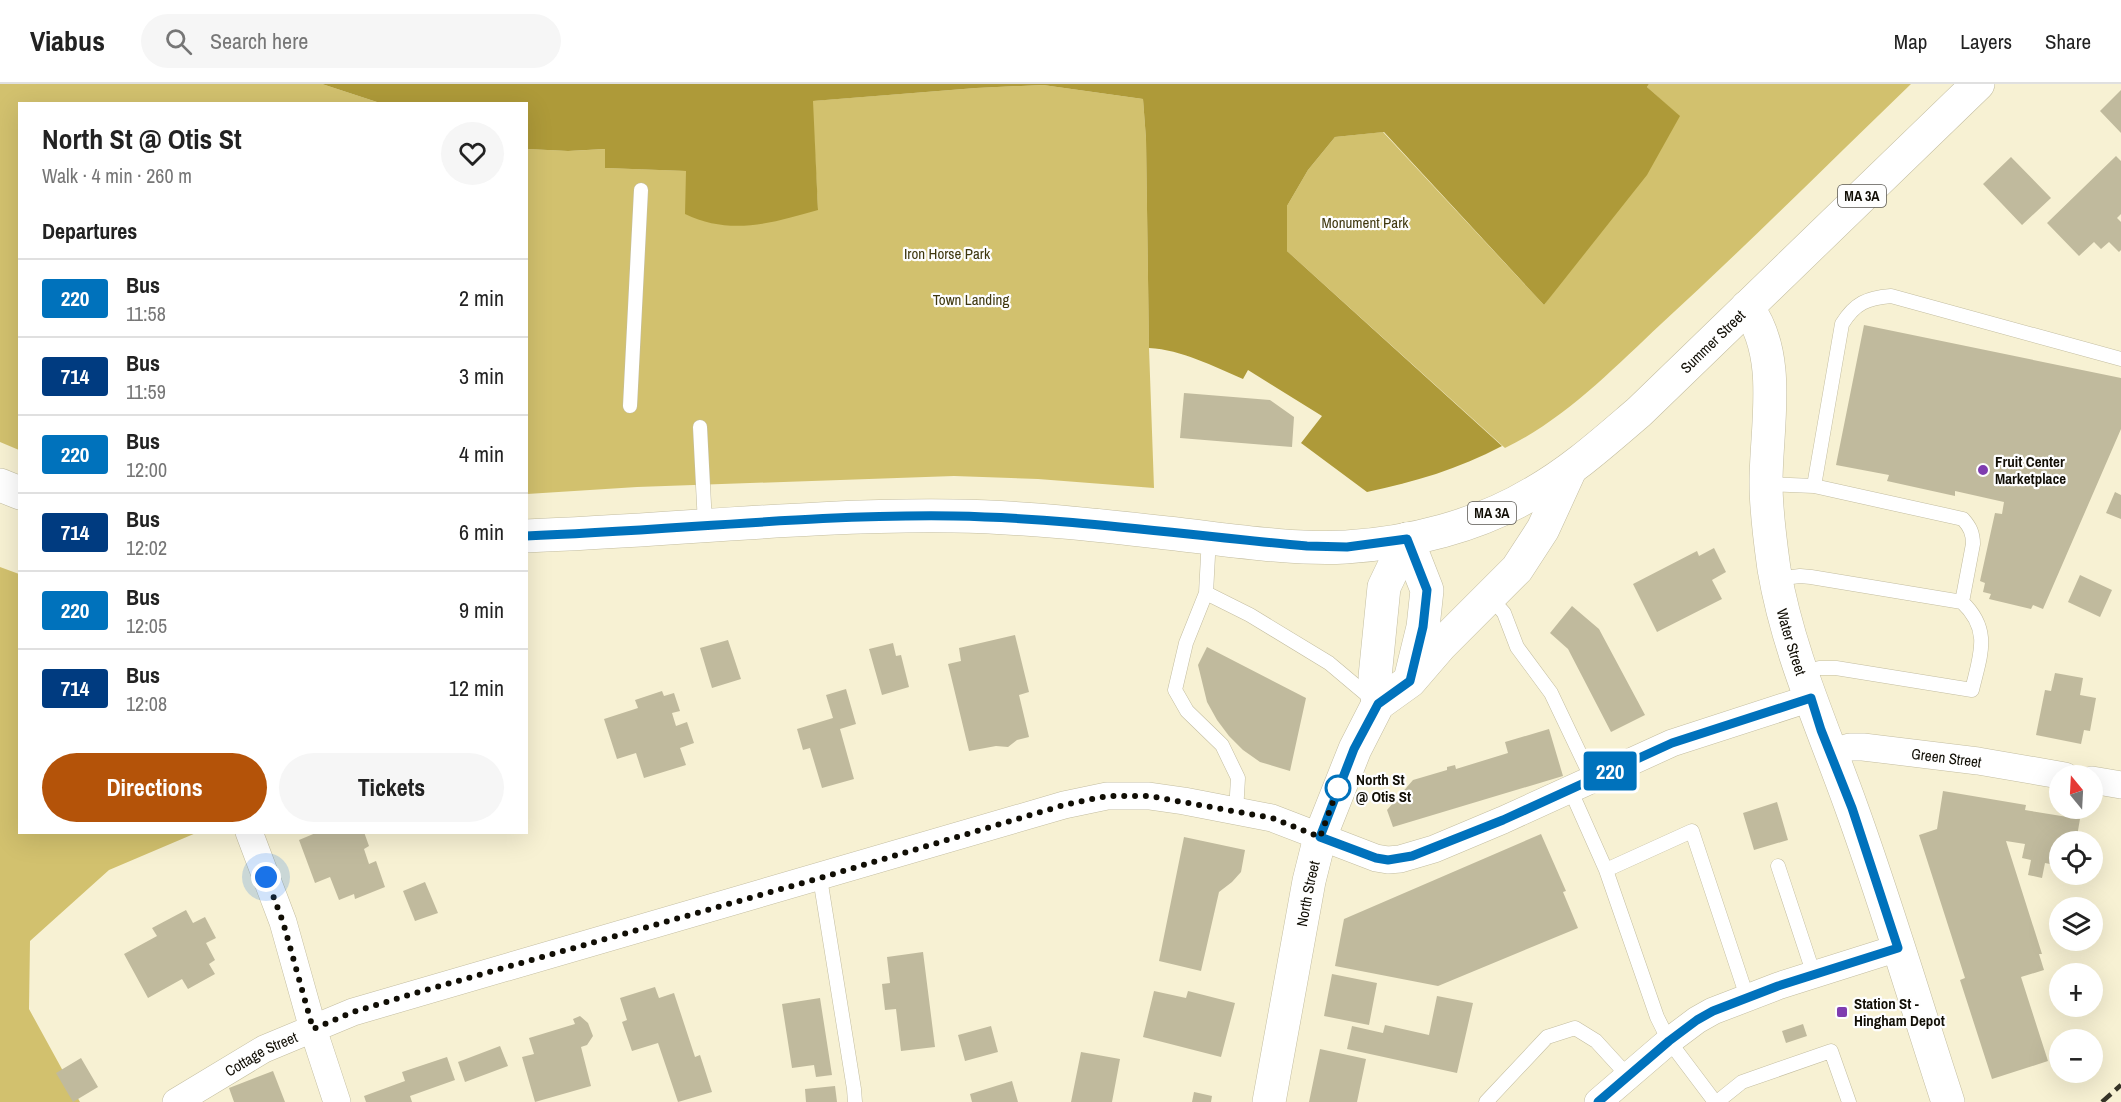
<!DOCTYPE html>
<html lang="en">
<head>
<meta charset="utf-8">
<style>
  :root { --surface:#fff; --page:#f6f6f6; --text:#222; --muted:#767676; --line:#e0e0e0; --accent:#b45309 }
  body { margin:0; font-family:"Archivo Narrow",sans-serif; background:var(--page); color:var(--text); height:100vh; display:flex; flex-direction:column; font-size:22px; white-space:nowrap }
  * { box-sizing:border-box; margin:0 }
  p { font-size:20px; color:var(--muted) }
  .icon { flex:none; width:33px; height:33px; fill:none; stroke:currentColor; stroke-width:2; stroke-linecap:round; stroke-linejoin:round }
  .map { position:relative; flex:1; overflow:hidden }
  .panel { position:absolute; left:18px; top:18px; width:510px; height:732px; display:flex; flex-direction:column; background:var(--surface); border-radius:0px; box-shadow:0 6px 24px #0002 }
  .panel>* { flex:none }
  .badge { padding:0 12px; border-radius:4px; font-size:21px; line-height:39px }
  .needle { width:39px; rotate:342deg }
  .fabs { position:absolute; left:2049px; top:681px; display:grid; gap:12px }
  .fabs a { display:grid; place-items:center; width:54px; height:54px; border-radius:50%; background:var(--surface); box-shadow:0 6px 24px #0002; font-size:30px }
  .you { position:absolute; width:30px; height:30px; margin:-15px; border:4px solid #fff; border-radius:50%; background:#1a73e8; box-shadow:0 0 0 9px #1a73e833 }
  .map>.badge { position:absolute; translate:-50% -50%; box-shadow:0 0 0 3px #fff }
  h2 { padding:0 24px; font-size:22px; line-height:54px }
  .round { display:grid; place-items:center; flex:none; width:63px; height:63px; border-radius:32px; background:var(--page) }
  .head { display:flex; align-items:center; justify-content:space-between; height:102px; padding:0 24px }
  h1 { font-size:28px; font-weight:800; line-height:45px }
  .cta { display:flex; gap:12px; margin-top:auto; padding:12px 24px }
  .cta a { flex:1; height:69px; border-radius:36px; background:var(--accent); color:#fff; font-size:24px; font-weight:800; line-height:69px; text-align:center }
  .cta a+a { background:var(--page); color:var(--text) }
  ul { padding:0; list-style:none }
  li { display:flex; align-items:center; gap:18px; height:78px; padding:0 24px; border-top:2px solid var(--line) }
  li div { flex:1 }
  li b { display:block; font-size:22px }
  li em { font-style:normal }
  li .badge { min-width:66px; font-weight:700; text-align:center }
  header { display:flex; align-items:center; gap:36px; box-sizing:border-box; height:84px; padding:0 30px; background:var(--surface); border-bottom:2px solid var(--line) }
  header strong { font-size:28px }
  nav { display:flex; gap:33px; margin-inline-start:auto; font-size:21px }
  .search { width:420px; height:54px; background:var(--page); display:flex; align-items:center; gap:15px; box-sizing:border-box; padding:0 21px; border-radius:33px; color:var(--muted); font-size:22px }
  .map>svg:first-child { display:block }
  .green { fill:#d2c16e }
  .water { fill:#ae9a39 }
  .building { fill:#c0ba9d }
  .lines { fill:none; stroke-linecap:round; stroke-linejoin:round }
  .service-casing { stroke:#c3bda0; stroke-width:15 }
  .minor-casing { stroke:#c3bda0; stroke-width:28 }
  .secondary-casing { stroke:#c3bda0; stroke-width:34 }
  .primary-casing { stroke:#c3bda0; stroke-width:34 }
  .service { stroke:#fff; stroke-width:14 }
  .minor { stroke:#fff; stroke-width:27 }
  .secondary { stroke:#fff; stroke-width:33 }
  .primary { stroke:#fff; stroke-width:33 }
  .rail { stroke:#363327; stroke-width:4.5; stroke-dasharray:12 6; stroke-linecap:butt }
  .line-casing { stroke:#fff; stroke-width:14 }
  .line { stroke:#0072bc; stroke-width:9 }
  .walk { stroke:#110e05; stroke-width:6; stroke-dasharray:0 10.8 }
  .poi-dot { fill:#7f3cb0; stroke:#fefefe; stroke-width:2 }
  .stop-dot { fill:#fff; stroke:#0072bc; stroke-width:3 }
  .labels { text-anchor:middle; dominant-baseline:central; stroke-width:4.5; stroke-linejoin:round; paint-order:stroke }
  .shield { fill:#fefefe; stroke:#585650; stroke-width:1.5 }
  .shield-label { font-size:14px; font-weight:bold; fill:#110e05 }
  .park-label { font-size:15px; fill:#3f370e; stroke:#fefefe }
  .street-label { font-size:15px; fill:#110e05; stroke:#fefefe }
  .poi-label { font-size:15px; font-weight:bold; fill:#110e05; stroke:#fefefe; text-anchor:start }
  .stop-label { font-size:15px; font-weight:bold; fill:#110e05; stroke:#fefefe; text-anchor:start }
</style>
</head>
<body>
<header>
<strong>Viabus</strong>
<div class="search"><svg class="icon" aria-label="search" viewBox="0 0 24 24"><circle cx="10" cy="10" r="6"/><path d="M15 15l6 6"/></svg>Search here</div>
<nav><a>Map</a><a>Layers</a><a>Share</a></nav>
</header>
<div class="map">
<svg width="2121" height="1018" viewBox="0 0 2121 1018">
  <rect width="100%" height="100%" fill="#f7f1d3"/>
  <path class="green" d="M0,0H322L380,19L20,20L19,366L0,358Z
    M1649,0H1911C1828,80 1746,162 1661,240C1613,285 1565,335 1505,364L1287,167V122L1308,86L1335,53L1383,48L1544,221L1679,32L1647,3Z
    M1043,1L1143,15L1146,55L1149,264L1154,404L1038,395L954,392L637,403L527,410V65L568,67L606,65L605,84L687,87L818,125L812,17L976,4Z
    M0,483L19,490L20,748L196,749L109,786L30,857L29,925L80,1018H0Z"/>
  <path class="water" d="M322,0H1649L1647,3L1680,32L1647,91L1544,221L1384,48L1335,53L1308,86L1287,122V167L1502,362C1458,385 1415,398 1367,408L1301,359L1322,332L1248,286L1243,295C1213,282 1182,266 1149,264L1146,55L1143,15L1043,1L976,4L813,17L818,126C772,139 731,152 685,130L686,87L605,84V65L568,67L527,65L526,20L380,19Z"/>
  <path class="building" d="M2121,6V49L2100,27Z
    M2116,72L2121,77V130L2117,134L2121,138V166L2119,168L2109,158L2101,165L2094,158L2079,172L2047,139Z
    M2011,73L2051,114L2022,141L1983,100Z
    M1864,241L2121,294V345L2043,525L2033,521L2031,525L1989,515L1991,510L1983,508L1985,499L1980,497L1995,429L2002,430L2004,418L1955,407V412L1887,397L1889,391L1836,381Z
    M1184,309L1270,316L1294,333L1292,363L1180,354Z
    M2115,408L2121,411V435L2106,429Z
    M1714,464L1726,488L1712,496L1722,515L1657,548L1633,500L1697,467L1699,472Z
    M2080,491L2112,506L2100,533L2068,518Z
    M1572,522L1599,545L1645,631L1611,648L1568,565L1550,549Z
    M1015,551L1029,608L1019,611L1029,653L1017,656L1008,663L996,662L969,667L948,580L961,577L959,564Z
    M728,556L741,595L712,604L700,564Z
    M893,559L896,572L901,571L909,603L882,611L869,565Z
    M1207,563L1306,614L1290,687L1260,678L1243,666L1229,652L1217,636L1207,618L1198,581Z
    M2055,589L2083,594L2080,611L2096,614L2090,647L2084,646L2081,660L2036,651L2045,606L2051,607Z
    M846,605L856,640L840,645L854,695L822,704L810,664L803,666L797,645L833,634L826,611Z
    M662,607L664,612L674,609L680,627L672,629L676,642L687,638L694,659L680,664L686,681L644,694L636,669L617,675L604,635L638,624L635,616Z
    M1549,645L1563,692L1393,743L1387,726L1413,696L1447,686V683L1455,681L1456,685L1508,669L1505,658Z
    M1943,707L2026,721L2025,726L2080,735L2076,758H2060V782L2045,779L2042,794L2028,791L2031,776L2022,774L2025,760L2006,757L2042,870H2039L2044,886L2021,893L2048,977L1992,995L1960,896L1965,894L1919,751L1937,745Z
    M1777,718L1788,756L1754,766L1743,729Z
    M318,748H364L369,762L364,765L369,780L376,777L385,803L355,815L354,810L339,816L330,793L315,799L299,756Z
    M1541,750L1566,807L1563,808L1578,844L1438,902L1335,882L1344,835Z
    M1184,753L1245,766L1241,788L1232,798L1219,808L1201,887L1159,877Z
    M425,798L438,829L415,837L403,807Z
    M186,826L193,839L205,833L216,854L206,859L215,876L209,880L215,890L188,905L182,895L148,914L124,870L157,852L152,844Z
    M923,868L935,963L901,967L896,925L885,926L882,900L890,899L887,873Z
    M1332,890L1377,899L1369,941L1324,932Z
    M655,903L659,914L674,909L695,973L700,971L712,1008L678,1018L658,959L632,967L622,938L627,936L620,914Z
    M1154,907L1186,914L1188,907L1235,919L1221,973L1143,953Z
    M1437,912L1473,919L1457,989L1347,965L1352,942L1383,949L1385,941L1429,951Z
    M820,914L832,991L816,993L814,981L792,984L782,920Z
    M580,932L588,939L593,952L587,961L581,963L591,1002L535,1018L522,973L534,970L529,954L575,940L573,935Z
    M1803,940L1807,952L1786,959L1782,947Z
    M991,942L998,968L965,977L958,951Z
    M500,962L508,982L465,998L458,978Z
    M1320,965L1366,975L1357,1018H1309Z
    M1081,968L1120,975L1112,1018H1071Z
    M447,973L455,996L410,1012L412,1018H366L364,1012L405,997L402,988Z
    M81,974L98,1003L73,1018L56,989Z
    M273,987L285,1018H234L229,1004Z
    M1012,997L1018,1018H972L970,1010Z
    M835,1002L837,1018H806L805,1005Z
    M1194,1008L1212,1012L1211,1018H1192Z"/>
  <g class="lines">
    <defs>
      <path id="service" d="M630,322L641,106
        M700,343L705,440
        M1766,400L1814,402L1963,435C1970,443 1973,449 1973,460L1962,518
        M1814,402L1842,240C1855,219 1867,214 1891,212L2121,275
        M1209,453L1206,509L1186,559L1175,606L1187,627L1222,661L1238,694L1236,728
        M1776,495L1800,492L1811,493L1962,518C1992,546 1980,572 1972,606L1836,584H1819L1803,590
        M1206,509L1250,531L1329,579L1373,616
        M1490,513L1504,529L1517,563L1551,609L1592,695
        M1570,705L1606,786L1657,933L1669,957L1715,1018
        M1778,782L1814,891
        M1606,786L1692,747L1747,913
        M820,794L854,1005L855,1018
        M1486,1018L1547,953L1575,944L1596,957L1628,992
        M1717,1018L1742,998L1831,967L1849,1018"/>
      <g id="minor">
        <path id="s1" d="M1830,669L1850,663H1863L1978,677L2065,692"/>
        <path d="M2092,696L2121,701"/>
        <path d="M249,748L283,838L313,945L337,1018"/>
        <path id="s2" d="M176,1018L264,965L353,928L1064,721L1107,712H1149L1184,717L1272,734L1376,774L1388,776L1400,775L1434,765L1503,736L1672,659L1811,614"/>
        <path d="M1598,1018L1669,957L1697,936L1713,927L1778,902L1898,864"/>
      </g>
      <g id="secondary">
        <path id="s3" d="M1747,223C1783,272 1766,342 1766,399C1766,428 1770,456 1774,485C1788,568 1824,646 1852,725C1887,822 1916,920 1948,1018"/>
        <path d="M1407,455L1427,506L1423,543L1411,592"/>
        <path d="M1378,620L1375,593L1384,503L1407,455"/>
        <path id="s4" d="M1269,1018L1309,797L1320,753L1355,665L1378,620L1410,597L1441,561L1517,485L1543,445L1570,386"/>
      </g>
      <g id="primary">
        <path d="M0,401L20,409"/>
        <path id="s5" d="M526,452C669,447 811,430 954,432C1025,433 1096,441 1167,449C1224,455 1289,466 1346,463C1410,459 1478,442 1533,409C1572,387 1605,357 1639,328L1978,0"/>
      </g>
    </defs>
    <use href="#service" class="service-casing"/>
    <use href="#minor" class="minor-casing"/>
    <use href="#secondary" class="secondary-casing"/>
    <use href="#primary" class="primary-casing"/>
    <use href="#service" class="service"/>
    <use href="#minor" class="minor"/>
    <use href="#secondary" class="secondary"/>
    <use href="#primary" class="primary"/>
    <path class="rail" d="M2102,1018L2121,1001"/>
  </g>
  <g class="lines">
    <defs>
      <path id="line" d="M526,452C669,447 811,430 954,432C1072,434 1190,452 1307,462L1347,463L1407,455L1427,506L1423,543L1410,597L1378,620L1354,665L1320,753L1376,774L1388,776L1412,772L1503,736L1672,659L1811,614L1821,646L1852,724L1898,864L1778,902L1713,927L1697,936L1669,957L1598,1018"/>
    </defs>
    <use href="#line" class="line-casing"/>
    <use href="#line" class="line"/>
    <path class="walk" d="M266,793L283,838L313,945L353,928L419,908L820,794L1064,721L1107,712H1149L1272,734L1320,753L1338,704"/>
  </g>
  <g class="poi-dot">
    <circle cx="1983" cy="386" r="6"/>
    <rect x="1836" y="922" width="12" height="12" rx="3"/>
  </g>
  <circle class="stop-dot" cx="1338" cy="704" r="12"/>
  <g class="labels">
    <g class="shield">
      <rect x="1838" y="101" width="48" height="22" rx="4.5"/>
      <rect x="1468" y="418" width="48" height="22" rx="4.5"/>
    </g>
    <g class="shield-label">
      <text x="1862" y="112">MA 3A</text>
      <text x="1492" y="429">MA 3A</text>
    </g>
    <g class="park-label">
      <text x="1365" y="138">Monument Park</text>
      <text x="947" y="169">Iron Horse Park</text>
      <text x="971" y="215">Town Landing</text>
    </g>
    <g class="street-label">
      <text stroke="none"><textPath href="#s5" startOffset="1254">Summer Street</textPath></text>
      <text stroke="none"><textPath href="#s3" startOffset="342">Water Street</textPath></text>
      <text stroke="none"><textPath href="#s1" startOffset="118">Green Street</textPath></text>
      <text stroke="none"><textPath href="#s4" startOffset="212">North Street</textPath></text>
      <text stroke="none"><textPath href="#s2" startOffset="98">Cottage Street</textPath></text>
    </g>
    <g class="poi-label">
      <text x="1995" y="377">Fruit Center<tspan x="1995" dy="17">Marketplace</tspan></text>
      <text x="1854" y="919">Station St -<tspan x="1854" dy="17">Hingham Depot</tspan></text>
    </g>
    <g class="stop-label">
      <text x="1356" y="695">North St<tspan x="1356" dy="17">@ Otis St</tspan></text>
    </g>
  </g>
</svg>
<div class="fabs">
<a><svg class="needle" viewBox="-14 -14 28 28"><path d="M0-13l5 13h-10z" fill="#e53935"/><path d="M0 13l5-13h-10z" fill="#767676"/></svg></a>
<a><svg class="icon" aria-label="locate" viewBox="0 0 24 24"><circle cx="12" cy="12" r="6"/><path d="M12 2v4M12 18v4M2 12h4M18 12h4"/></svg></a>
<a><svg class="icon" aria-label="layers" viewBox="0 0 24 24"><path d="M12 4l9 5-9 5-9-5zM3 14l9 5 9-5"/></svg></a>
<a>+</a>
<a>−</a>
</div>
<div class="you" style="left:266px;top:793px"></div>
<b class="badge" style="left:1610px;top:687px;background:#0072bc;color:#fff">220</b>
<section class="panel">
<div class="head"><div><h1>North St @ Otis St</h1><p>Walk · 4 min · 260 m</p></div><a class="round"><svg class="icon" aria-label="heart" viewBox="0 0 24 24"><path d="M12 20l-8-8c-3-5 5-10 8-4 3-6 11-1 8 4z"/></svg></a></div>
<h2>Departures</h2>
<ul>
<li><span class="badge" style="background:#0072bc;color:#fff">220</span><div><b>Bus</b><p>11:58</p></div><em>2 min</em></li>
<li><span class="badge" style="background:#003b80;color:#fff">714</span><div><b>Bus</b><p>11:59</p></div><em>3 min</em></li>
<li><span class="badge" style="background:#0072bc;color:#fff">220</span><div><b>Bus</b><p>12:00</p></div><em>4 min</em></li>
<li><span class="badge" style="background:#003b80;color:#fff">714</span><div><b>Bus</b><p>12:02</p></div><em>6 min</em></li>
<li><span class="badge" style="background:#0072bc;color:#fff">220</span><div><b>Bus</b><p>12:05</p></div><em>9 min</em></li>
<li><span class="badge" style="background:#003b80;color:#fff">714</span><div><b>Bus</b><p>12:08</p></div><em>12 min</em></li>
</ul>
<div class="cta"><a>Directions</a><a>Tickets</a></div>
</section>
</div>
</body>
</html>
